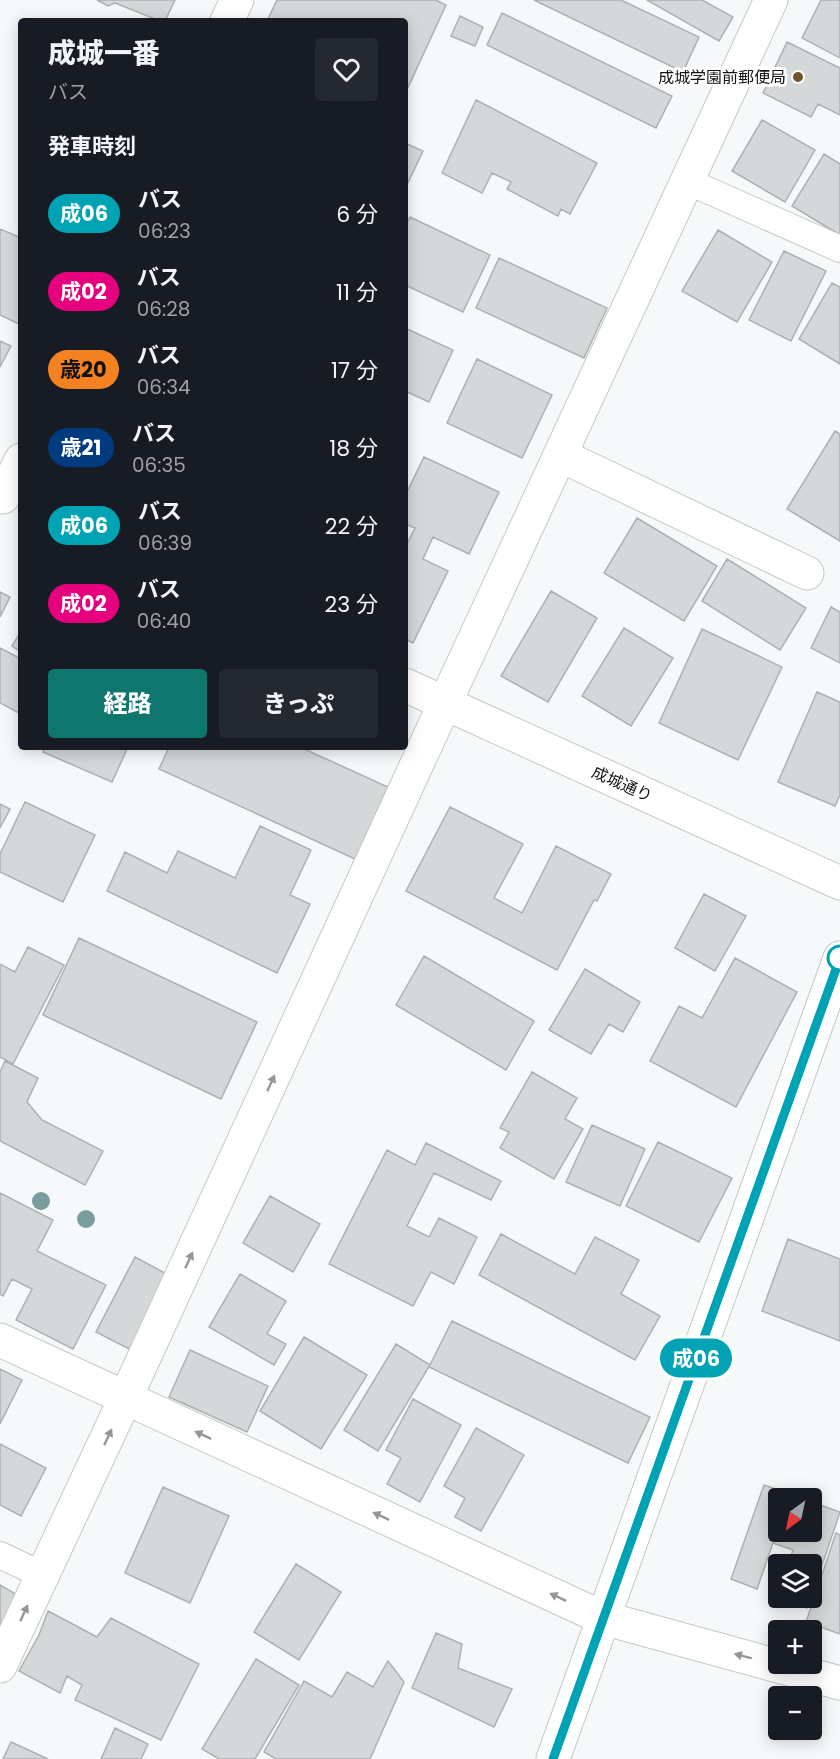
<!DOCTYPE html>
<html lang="ja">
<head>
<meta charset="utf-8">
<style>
  :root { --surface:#171b24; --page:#242831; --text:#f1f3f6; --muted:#9ea1a6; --accent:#0f766e }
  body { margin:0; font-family:Poppins,"Noto Sans JP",sans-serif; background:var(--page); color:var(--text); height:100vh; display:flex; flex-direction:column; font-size:22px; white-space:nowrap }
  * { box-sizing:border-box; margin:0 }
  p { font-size:20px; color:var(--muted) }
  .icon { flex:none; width:33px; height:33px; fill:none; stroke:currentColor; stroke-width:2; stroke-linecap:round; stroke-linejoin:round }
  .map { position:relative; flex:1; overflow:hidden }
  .sheet { position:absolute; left:18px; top:18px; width:390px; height:732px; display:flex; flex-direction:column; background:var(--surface); border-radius:6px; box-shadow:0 3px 15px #0003 }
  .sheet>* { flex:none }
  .badge { padding:0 12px; border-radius:20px; font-size:21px; line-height:39px }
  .needle { width:39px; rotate:213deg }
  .tools { position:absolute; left:768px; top:1488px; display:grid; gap:12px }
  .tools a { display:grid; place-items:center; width:54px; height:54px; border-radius:6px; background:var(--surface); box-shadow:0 3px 15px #0003; font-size:30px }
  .map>.badge { position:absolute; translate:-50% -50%; box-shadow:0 0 0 3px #fff }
  h2 { padding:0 30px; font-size:22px; line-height:54px }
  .round { display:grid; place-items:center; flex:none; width:63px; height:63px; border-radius:6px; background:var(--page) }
  .headline { display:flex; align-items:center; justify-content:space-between; height:102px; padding:0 30px }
  h1 { font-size:28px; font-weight:800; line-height:45px }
  .primary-button { display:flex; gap:12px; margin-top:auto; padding:12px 30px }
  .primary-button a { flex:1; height:69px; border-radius:6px; background:var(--accent); color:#fff; font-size:24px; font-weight:800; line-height:69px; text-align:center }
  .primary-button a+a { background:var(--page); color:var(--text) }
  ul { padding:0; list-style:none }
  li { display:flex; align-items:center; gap:18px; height:78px; padding:0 30px }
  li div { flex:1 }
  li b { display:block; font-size:22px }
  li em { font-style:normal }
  li .badge { min-width:66px; font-weight:700; text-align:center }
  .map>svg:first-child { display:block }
  .building { fill:#d4d8d9; stroke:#adb1b1; stroke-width:1.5 }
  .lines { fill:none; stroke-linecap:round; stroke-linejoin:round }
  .service-casing { stroke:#c3c8c8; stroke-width:28 }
  .minor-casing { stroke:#c3c8c8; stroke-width:35 }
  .tertiary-casing { stroke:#c3c8c8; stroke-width:35 }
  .service { stroke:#fff; stroke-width:26 }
  .minor { stroke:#fff; stroke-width:33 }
  .tertiary { stroke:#fff; stroke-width:33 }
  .tree { fill:#799c9f }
  .oneway { fill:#959696 }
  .line-casing { stroke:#fff; stroke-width:14 }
  .line { stroke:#00a3b4; stroke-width:9 }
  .poi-dot { fill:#735329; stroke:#fff; stroke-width:2 }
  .stop-dot { fill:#fff; stroke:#00a3b4; stroke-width:3 }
  .labels { text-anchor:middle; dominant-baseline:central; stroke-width:6; stroke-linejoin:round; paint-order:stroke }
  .poi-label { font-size:16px; fill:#141616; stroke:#fff; text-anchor:end }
  .street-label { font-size:16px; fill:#141616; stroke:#fff }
</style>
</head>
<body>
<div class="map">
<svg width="840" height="1759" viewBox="0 0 840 1759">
  <rect width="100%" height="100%" fill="#f5f9f9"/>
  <path class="building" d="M97,0H175L165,21H160L115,3L108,6Z
    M277,0H436L446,5L405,94V21H267Z
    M534,0H621L699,37L683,72Z
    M647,0H702L733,17L719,41Z
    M821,0H840V58L802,38Z
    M502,13L672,96L656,128L487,45Z
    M460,16L483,27L475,46L451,36Z
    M787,42L840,68V115L818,104L811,117L763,93Z
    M476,100L597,163L570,214L561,209L558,216L507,189L511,182L492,173L482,193L442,173Z
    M762,120L815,150L785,202L732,171Z
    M405,143L423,151L405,189Z
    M824,154L840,164V235L792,206Z
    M410,217L490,255L463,312L405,285V227Z
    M0,229L19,237L21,234V325L0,315Z
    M718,230L772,262L737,322L682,291Z
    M784,251L826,271L791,341L749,320Z
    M499,258L607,308L584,358L476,308Z
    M832,283L840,287V364L799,339Z
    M405,328L453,350L429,402L405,391Z
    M0,341L11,346L0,367Z
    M477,359L552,395L522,458L447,423Z
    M835,431L840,434V541L787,509Z
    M424,457L499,492L469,554L433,537L423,559L448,571L413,643L405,639V548L415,528L405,524V496Z
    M637,518L717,566L684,621L604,573Z
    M727,559L806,608L780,650L702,601Z
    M551,591L597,618L548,702L501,676Z
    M0,592L10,597L0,617Z
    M831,607L840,612V663L811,648Z
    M624,628L673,658L631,726L582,696Z
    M702,629L782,667L738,760L659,723Z
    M21,631V652L12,646Z
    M0,648L21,659V714L0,703Z
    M817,692L840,702V795L835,806L778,782Z
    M45,747H128L112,782L43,752Z
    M169,747H300L388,787L355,859L159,769Z
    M25,802L95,835L63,902L0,872V854Z
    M0,804L10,809L0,828Z
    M450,807L523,844L494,898L522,913L556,846L611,874L597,901L594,900L557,970L406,891Z
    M260,826L311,850L290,895L310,904L277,973L107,891L125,852L167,873L178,851L235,878Z
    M704,894L746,916L715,971L675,948Z
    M79,938L257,1022L221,1099L43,1015Z
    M28,947L64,965L13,1064L0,1057V964L15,972Z
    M424,956L534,1021L506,1070L396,1005Z
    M735,958L797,992L736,1107L650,1061L679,1006L702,1018Z
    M585,969L640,1002L623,1032L609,1024L591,1054L549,1030Z
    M5,1061L38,1078L27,1102L42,1120L103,1151L85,1185L0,1141V1072Z
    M532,1072L577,1098L565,1119L583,1129L554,1179L500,1148L509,1132L500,1128Z
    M592,1125L645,1149L620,1206L566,1182Z
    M658,1142L732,1178L699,1242L626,1206Z
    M426,1143L501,1181L491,1200L434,1173L407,1226L429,1237L439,1218L477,1237L454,1284L431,1272L413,1306L329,1264L387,1150L415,1165Z
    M0,1193L53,1220L37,1251L106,1285L73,1349L16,1320L32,1289L12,1279L3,1296L0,1294Z
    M270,1196L320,1224L293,1272L243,1243Z
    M501,1234L575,1274L595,1237L639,1260L621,1294L660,1316L635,1360L479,1275Z
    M788,1239L840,1259V1341L762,1311Z
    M135,1257L174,1278L135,1352L96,1332Z
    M240,1274L286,1301L267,1334L286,1344L274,1365L209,1327Z
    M452,1321L650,1417L628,1463L429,1367Z
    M304,1337L367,1375L321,1449L260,1411Z
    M396,1344L430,1365L378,1451L344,1430Z
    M190,1350L268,1386L247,1432L169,1397Z
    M0,1369L22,1380L0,1424Z
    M413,1399L461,1425L420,1502L387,1484L401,1458L386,1450Z
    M476,1428L524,1455L481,1531L455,1517L465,1498L444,1486Z
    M0,1444L46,1468L21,1516L0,1505Z
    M764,1485L801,1498H778V1532H812V1502L840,1512L812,1595V1564H788L793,1550L773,1543L757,1589L731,1579Z
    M163,1487L229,1516L190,1603L125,1573Z
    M836,1533L840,1535V1634L806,1622Z
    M296,1564L341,1592L299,1660L254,1632Z
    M0,1585L19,1596L0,1627Z
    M779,1598H811L807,1608Z
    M48,1611L97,1637L111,1618L199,1664L161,1740L75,1700L82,1685L67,1676L60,1693L19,1671L39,1635Z
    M436,1633L462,1644L458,1668L512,1689L494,1727L412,1688Z
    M256,1659L299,1685L255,1759H219L202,1749Z
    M388,1661L404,1682L370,1759H276L264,1752L304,1681L332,1697L347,1672L373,1687Z
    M115,1728L148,1744L141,1759H101Z
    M11,1742L48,1759H3Z"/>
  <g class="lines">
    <defs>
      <path id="service" d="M687,181L840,249
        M0,1555L42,1575"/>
      <path id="minor" d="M560,455L807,573
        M0,1340L603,1618L840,1683
        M0,1666L125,1399L445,703L771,0"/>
      <path id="tertiary" d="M227,21L237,0
        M3,497L21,460
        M405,685L840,883
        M553,1759L840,958"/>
    </defs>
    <use href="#service" class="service-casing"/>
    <use href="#minor" class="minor-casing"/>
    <use href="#tertiary" class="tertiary-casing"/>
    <use href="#service" class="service"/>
    <use href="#minor" class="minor"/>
    <use href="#tertiary" class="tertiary"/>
  </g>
  <g class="tree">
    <circle cx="41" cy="1201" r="9"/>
    <circle cx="86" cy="1219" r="9"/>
  </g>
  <defs><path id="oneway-solid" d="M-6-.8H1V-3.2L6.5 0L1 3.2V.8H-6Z" transform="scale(1.5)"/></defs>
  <g class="oneway">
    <use href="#oneway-solid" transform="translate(271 1083) rotate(-65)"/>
    <use href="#oneway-solid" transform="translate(189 1260) rotate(-65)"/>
    <use href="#oneway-solid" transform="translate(203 1435) rotate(-155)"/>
    <use href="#oneway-solid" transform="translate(108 1437) rotate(-65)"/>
    <use href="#oneway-solid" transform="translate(381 1516) rotate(-155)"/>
    <use href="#oneway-solid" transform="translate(558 1597) rotate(-155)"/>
    <use href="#oneway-solid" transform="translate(24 1613) rotate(-65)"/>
    <use href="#oneway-solid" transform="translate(743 1656) rotate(-165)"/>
  </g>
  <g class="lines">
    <defs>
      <path id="line" d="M553,1759L840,958"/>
    </defs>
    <use href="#line" class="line-casing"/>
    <use href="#line" class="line"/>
  </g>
  <circle class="poi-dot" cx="798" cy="77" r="6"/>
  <circle class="stop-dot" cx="840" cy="958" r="12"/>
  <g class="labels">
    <g class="poi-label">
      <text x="786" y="77">成城学園前郵便局</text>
    </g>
    <g class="street-label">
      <text transform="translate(622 784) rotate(24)">成城通り</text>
    </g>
  </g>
</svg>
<div class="tools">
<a><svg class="needle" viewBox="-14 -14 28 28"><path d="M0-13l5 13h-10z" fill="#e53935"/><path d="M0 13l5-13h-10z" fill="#9ea1a6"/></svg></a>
<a><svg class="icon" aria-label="layers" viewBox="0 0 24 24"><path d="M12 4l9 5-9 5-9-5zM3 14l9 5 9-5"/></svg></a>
<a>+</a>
<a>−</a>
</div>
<b class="badge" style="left:696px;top:1358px;background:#00a3b4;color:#fff">成06</b>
<section class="sheet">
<div class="headline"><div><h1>成城一番</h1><p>バス</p></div><a class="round"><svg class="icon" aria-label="heart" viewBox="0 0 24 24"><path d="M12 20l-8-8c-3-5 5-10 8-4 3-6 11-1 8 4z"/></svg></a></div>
<h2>発車時刻</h2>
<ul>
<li><span class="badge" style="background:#00a3b4;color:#fff">成06</span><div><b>バス</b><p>06:23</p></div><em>6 分</em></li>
<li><span class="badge" style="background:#e6007e;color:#fff">成02</span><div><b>バス</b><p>06:28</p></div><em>11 分</em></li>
<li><span class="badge" style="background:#f58220;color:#111">歳20</span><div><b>バス</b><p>06:34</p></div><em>17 分</em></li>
<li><span class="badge" style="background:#003b80;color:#fff">歳21</span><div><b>バス</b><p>06:35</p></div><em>18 分</em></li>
<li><span class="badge" style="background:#00a3b4;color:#fff">成06</span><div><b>バス</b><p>06:39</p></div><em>22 分</em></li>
<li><span class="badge" style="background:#e6007e;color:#fff">成02</span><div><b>バス</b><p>06:40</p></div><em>23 分</em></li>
</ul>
<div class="primary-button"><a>経路</a><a>きっぷ</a></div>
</section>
</div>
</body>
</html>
